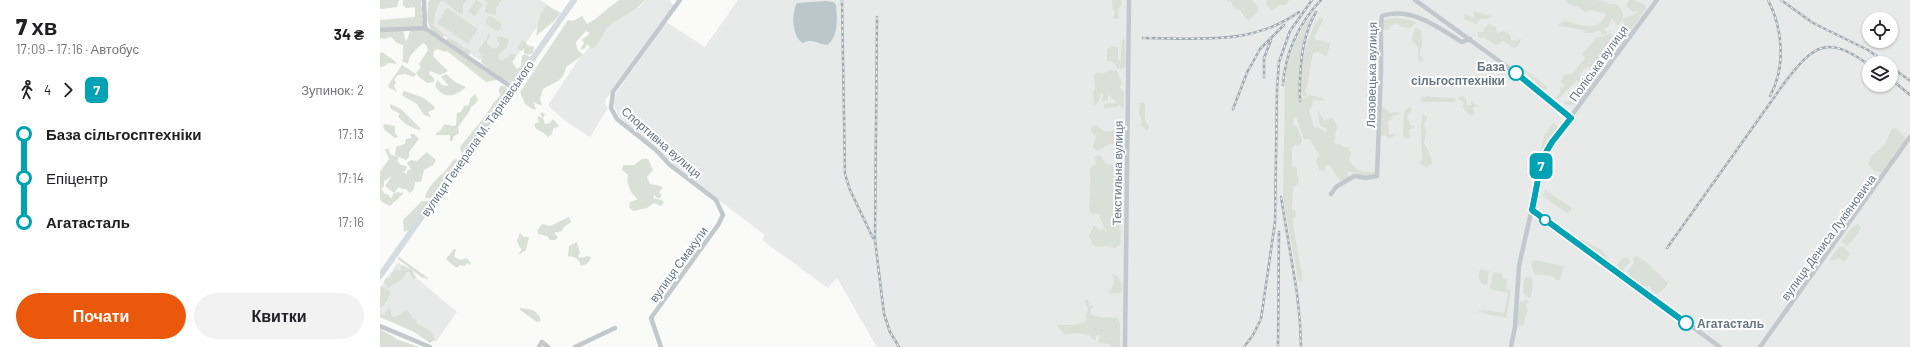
<!DOCTYPE html>
<html lang="uk">
<head>
<meta charset="utf-8">
<style>
  :root { --surface:#fff; --page:#f2f2f2; --text:#202124; --muted:#757577; --accent:#ea580c }
  body { margin:0; font-family:Barlow,sans-serif; background:var(--page); color:var(--text); height:100vh; display:flex; flex-direction:column; font-size:15px; white-space:nowrap }
  * { box-sizing:border-box; margin:0 }
  p { font-size:13px; color:var(--muted) }
  .icon { flex:none; width:22px; height:22px; fill:none; stroke:currentColor; stroke-width:2; stroke-linecap:round; stroke-linejoin:round }
  .map { position:relative; flex:1; overflow:hidden }
  .panel { display:flex; flex-direction:column; background:var(--surface); width:380px }
  .panel>* { flex:none }
  .badge { padding:0 8px; border-radius:6px; font-size:14px; line-height:26px }
  .fabs { position:absolute; left:1482px; top:12px; display:grid; gap:8px }
  .fabs a { display:grid; place-items:center; width:36px; height:36px; border-radius:50%; background:var(--surface); box-shadow:0 1px 3px #0004; font-size:20px }
  .map>.badge { position:absolute; translate:-50% -50%; box-shadow:0 0 0 2px #fff }
  .legs { display:flex; align-items:center; gap:6px; height:44px; padding:0 16px; font-size:13px }
  .legs p { margin-inline-start:auto }
  .headline { display:flex; align-items:center; justify-content:space-between; height:68px; padding:0 16px }
  h1 { font-size:22px; font-weight:800; line-height:30px }
  .primary-button { display:flex; gap:8px; margin-top:auto; padding:8px 16px }
  .primary-button a { flex:1; height:46px; border-radius:24px; background:var(--accent); color:#fff; font-size:16px; font-weight:800; line-height:46px; text-align:center }
  .primary-button a+a { background:var(--page); color:var(--text) }
  ul { padding:0 16px; list-style:none }
  li { display:flex; align-items:center; gap:14px; height:44px; font-size:15px }
  li i { display:grid; place-items:center; width:6px; height:100%; margin:0 5px; background:currentColor }
  li i::after { content:''; width:10px; height:10px; margin:-5px; border:3px solid; border-radius:50%; background:var(--surface) }
  li p { margin-inline-start:auto }
  li:first-child i { background:linear-gradient(#0000 50%,currentColor 0) }
  li:last-child i { background:linear-gradient(currentColor 50%,#0000 0) }
  main { display:flex; flex:1; min-height:0 }
  .map>svg:first-child { display:block }
  .built { fill:#e8e9e9; fill-rule:evenodd }
  .green { fill:#dadfd7 }
  .water { fill:#bbc7cb }
  .lines { fill:none; stroke-linecap:round; stroke-linejoin:round }
  .minor { stroke:#c3c8cc; stroke-width:4.5 }
  .major { stroke:#d6dbdf; stroke-width:6 }
  .rail-casing { stroke:#a2aab0; stroke-width:2.5 }
  .rail { stroke:#fff; stroke-width:1; stroke-dasharray:3; stroke-linecap:butt }
  .line-1-casing { stroke:#fff; stroke-width:9 }
  .line-1 { stroke:#00a3b4; stroke-width:6 }
  .stop-1-dot { fill:#fff; stroke:#00a3b4; stroke-width:2 }
  .labels { text-anchor:middle; dominant-baseline:central; stroke-width:4; stroke-linejoin:round; paint-order:stroke }
  .street-label { font-size:12px; fill:#657683; stroke:#fff }
  .stop-label { font-size:12px; font-weight:bold; fill:#657683; stroke:#fff; text-anchor:end }
</style>
</head>
<body>
<main>
<section class="panel">
<div class="headline"><div><h1>7 хв</h1><p>17:09 – 17:16 · Автобус</p></div><b>34 ₴</b></div>
<div class="legs"><svg class="icon" aria-label="walk" viewBox="0 0 24 24"><circle cx="13" cy="4" r="2"/><path d="M13 8l-2 6 4 7M11 14l-3 7M7 12l3-4h3l4 4"/></svg>4<svg class="icon" aria-label="forward" viewBox="0 0 24 24"><path d="M9 5l7 7-7 7"/></svg><b class="badge" style="background:#00a3b4;color:#fff">7</b><p>Зупинок: 2</p></div>
<ul>
<li><i style="color:#00a3b4"></i><b>База сільгосптехніки</b><p>17:13</p></li>
<li><i style="color:#00a3b4"></i><span>Епіцентр</span><p>17:14</p></li>
<li><i style="color:#00a3b4"></i><b>Агатасталь</b><p>17:16</p></li>
</ul>
<div class="primary-button"><a>Почати</a><a>Квитки</a></div>
</section>
<div class="map">
<svg width="1530" height="347" viewBox="0 0 1530 347">
  <rect width="100%" height="100%" fill="#fafaf8"/>
  <path class="built" d="M53,0H161L171,7L123,76L52,28Z
    M266,0H291L290,2L294,5L226,99L225,104L228,108L210,137L191,125L171,109L168,105L199,59L241,12L259,8Z
    M358,0H1530V347H497L457,278L448,288L382,240L385,235L291,164L243,121L236,111L233,100L237,92L286,22L325,47ZM1489,19H1511V41H1489ZM1489,63H1511V85H1489Z
    M18,262L77,312L56,342L0,317V288Z"/>
  <path class="green" d="M0,0H19L17,7L2,9H0Z
    M23,0H42L41,4L43,10L41,13L43,16L42,19L44,24L41,27L0,31V20L35,17V7L26,8L23,5Z
    M50,0H86L83,5V13L80,14L65,2L60,1L55,13L54,26L65,35L63,37C43,28 48,20 48,2Z
    M96,0L103,4L95,16L88,12Z
    M104,0H122L116,8V14L115,15L105,12V8L108,3Z
    M240,0H265C256,12 240,16 229,26C221,33 224,40 212,49L207,44L205,48L200,50L204,43L202,40L210,33L206,31L196,42L197,49L203,55L186,67C184,81 175,82 163,89L160,99L162,106L153,102L156,109L154,110L145,104L140,92L188,20L193,21L202,16L207,24C220,18 228,6 240,0Z
    M732,0H741V6L738,10L739,18L735,19L733,18L735,11L733,9Z
    M847,0H872L878,7V12L868,21L861,12V10L853,8L851,0L848,2Z
    M887,0H909L906,5H900L892,10L886,4Z
    M1186,0H1215L1227,2L1229,4H1237C1244,12 1245,16 1239,25H1236L1234,20L1231,19L1228,27L1224,29L1228,33L1222,35L1220,30L1213,33H1205L1204,30L1180,26H1178C1185,10 1212,42 1226,15L1224,13L1209,10L1206,12L1198,7L1188,4Z
    M1249,0H1254L1265,5L1266,10L1260,12H1264L1247,35L1243,36L1245,25L1242,21L1244,18L1259,12L1252,11L1246,6Z
    M166,5L181,13L173,22L156,36C158,25 159,15 166,5Z
    M67,8L98,29L88,44L57,23Z
    M1093,11L1112,16L1106,19H1100L1097,24L1084,19L1085,14L1094,18Z
    M934,15L919,62V90L921,97L925,98L929,95L942,98L945,101L933,100L931,108L929,110L934,128L938,127L945,132H947L946,128L940,126L938,112L939,111L944,121L951,118L954,120L957,126L954,143L962,145L965,148L970,146L969,150L971,152L969,159C974,171 983,172 994,172L997,170L1000,174L985,177L969,171L967,172L968,177L960,181L950,165H946L945,170L940,171L936,160L940,155L929,139H924L917,118L914,117L913,125L917,127L922,141L919,146L915,144L912,149V166L917,168V175L919,178L918,184L913,187L912,209L915,210L916,216L913,219V225L922,275V280L920,282L918,279L903,197L905,85L907,66L916,41L927,20Z
    M110,16L122,24L119,30L116,31L106,24L107,18Z
    M941,17L943,20L934,37L937,40L950,43L947,56L938,52L933,53L927,87L925,91L927,95L924,97C913,83 928,28 941,17Z
    M1015,18L1035,21L1036,23L1030,28L1022,27L1016,23L1010,26L1008,30L1002,29L1003,20Z
    M1109,24L1116,28L1117,33L1124,31L1130,35L1131,40L1137,41L1141,38L1139,45L1134,48L1123,41L1118,45L1114,44L1104,37L1100,38L1098,36V32H1104L1105,27Z
    M1036,27L1041,31L1042,45L1039,54L1044,60L1041,62L1038,60V47L1032,41L1033,33Z
    M31,29L46,30L66,40L68,38C77,40 81,48 90,50L91,52L89,55L85,53L105,72L116,77V80L106,82L67,51L66,52L57,49L54,51L53,56L68,71L60,75L50,71L49,74L54,78V82L47,83L38,76L36,73L41,67L39,64L48,50L46,45L43,43C36,50 29,54 28,64L22,61L23,58V45L17,43L11,37L4,39L0,38V32L23,30L26,42Z
    M108,33L111,36L107,41V44L115,49L120,45L116,37L120,36L129,39L127,47L118,55V58L122,61L125,59L123,57L127,58L131,54H136L132,62L137,69L141,66L142,56L145,54L150,57L135,80L131,83L116,75L101,62L103,59L98,50L107,39Z
    M1230,33L1238,39H1243L1245,43L1228,63L1224,65L1225,69L1217,68L1211,70L1208,66L1199,74L1205,80L1208,73L1214,71L1221,73L1216,83L1211,84L1208,88V90L1204,93V96C1199,105 1193,106 1184,104L1185,101H1191C1197,97 1197,90 1203,88L1197,80L1177,100L1176,97L1181,93L1180,88L1185,86L1181,81L1184,75L1193,73L1205,58L1202,54L1217,37H1223Z
    M745,39L746,66L743,69H740L742,40Z
    M143,40L147,44L145,47L147,45L154,47L153,53L148,55L144,53V48L142,51L138,50V46Z
    M731,47H738V59L740,62L739,69L733,62L727,61V49Z
    M2,52L15,61L16,64L8,63L5,66L0,67V53Z
    M22,65L36,74L34,77L25,74L18,75L14,80L16,82L14,86L17,92L8,87L9,84Z
    M1143,68L1167,87L1165,91L1142,69Z
    M730,70L737,71L742,83L740,87L744,92L743,109L739,104L738,107L724,108V104L737,103L728,94V100L722,102L723,93H721L719,101L714,106L713,93L715,88L714,74L718,73L722,74Z
    M66,74L75,82L86,87C76,97 62,100 55,85L58,80L62,85L69,86L61,77Z
    M121,86H125L128,90L86,151L81,152L80,147L105,116L114,102L120,96L119,89Z
    M24,91L44,98L55,107V109L48,112L51,117L44,115L37,104L23,96L22,94Z
    M95,94L98,100L94,105L91,107L89,112L78,127L79,133L74,136L72,141H70V135H56V133L61,130L64,124L73,126L76,125L77,113L81,112L84,106L89,105L90,99Z
    M1049,96L1051,97L1074,98L1077,100L1072,102H1043L1040,100L1043,97Z
    M1080,97H1085L1087,105H1091V100L1095,105L1100,106L1093,107L1094,115H1089L1083,108L1084,102L1078,99Z
    M762,102L765,104V119L769,127L767,130L761,126L762,122L759,113L760,103Z
    M10,104L21,109L41,129L39,130C32,128 22,123 18,116L20,114L10,108Z
    M1002,106L1011,113L1017,112L1021,114L1010,117L1013,119L1008,121L1009,135L1017,134L1009,139L1005,135L1002,136L1001,135Z
    M1030,106L1032,111L1027,115L1030,125L1035,126L1029,130L1030,137L1027,139L1023,136L1024,111Z
    M161,112L165,114L163,118L165,124L170,123L173,119L179,126L173,129L172,134L168,137L164,133L156,129L154,124L159,122L157,116L163,118L160,114Z
    M1043,113L1047,118L1044,124L1046,131L1044,143L1051,157L1052,164L1046,167L1039,164L1042,159L1041,126Z
    M1173,123L1178,126V131L1166,149L1163,150L1161,149L1164,137Z
    M5,124L15,126V133L18,137L15,138L5,130L3,126Z
    M741,124H743C745,134 747,155 741,162L737,145L730,144L717,151L713,147L716,137L711,131V128L715,125C722,129 725,133 733,131L736,127H739Z
    M1516,128L1527,139L1523,148L1513,155L1512,162L1503,173L1494,171L1488,164L1491,157L1505,144L1512,129Z
    M30,134H34L39,139L29,152V157L26,160L15,155L16,147L25,144L26,139L32,138Z
    M5,149H8L11,155L19,157L17,161L21,165L27,166L26,170L23,172L27,174V171L31,169L27,163L31,160L37,161L47,152L56,160L53,165L44,170L41,182H35L34,189L30,193L26,189H22L19,187L14,193L5,186L12,176L4,181V186L1,189L4,193L9,195L10,198H12L13,194L17,192L24,193L10,206L2,202L0,198V172L9,159Z
    M718,155L721,156L726,164L736,165L743,168L744,170L743,221L739,229L741,232L740,244L735,248L728,246L718,247L712,244L709,236L714,225L719,230L724,229L726,232L727,230L723,226L719,214H712L709,210C710,195 711,182 710,168L716,164L715,157Z
    M262,159H268L273,170L267,177L270,184L281,186L283,188L279,192L282,195L280,198H277L274,195L273,198L282,200L284,202L281,206L274,203L267,208L253,211L249,207L250,202L258,199C250,194 246,183 248,175L242,170L243,165H254Z
    M73,160L77,159V161L52,198H45C48,182 66,174 73,160Z
    M1165,190L1192,208L1188,214L1163,196Z
    M42,201H48V204L29,230L24,232L23,220Z
    M189,217L191,222L184,227L182,231L174,233L178,237L175,240H170L167,236L158,234V230L162,224L170,226Z
    M1478,224L1481,227L1475,238L1467,246L1462,242C1466,236 1471,226 1478,224Z
    M140,233L144,237H149L146,250L138,255L142,249L140,248L137,241Z
    M1201,239L1222,250L1229,260L1227,261L1200,240Z
    M197,242L200,253L198,256L199,258L209,256L211,258L207,264L201,266C199,258 195,257 188,256L189,246Z
    M1463,246L1470,254L1465,261L1458,258L1455,261L1449,260L1459,247Z
    M74,249H76L74,257L81,260L86,258L91,263L90,265L87,263L84,266L80,265L78,267H75L66,259Z
    M1255,255L1265,261L1288,283L1285,288L1277,294L1271,290V286C1263,288 1249,280 1248,271L1254,263L1253,259Z
    M19,257L48,278V279L41,277L18,259Z
    M1244,257L1248,258L1250,262L1242,271L1236,266Z
    M1154,260L1184,266L1180,280H1177L1172,276L1154,274L1151,262Z
    M22,265L32,270L36,277L33,279L29,272H26L23,279L8,288L4,282L5,279L9,277L13,281L10,275L16,269L22,271L20,267Z
    M1100,269L1109,271L1107,285C1097,284 1098,276 1100,269Z
    M1113,272L1122,273L1123,279H1127L1126,289L1131,290L1126,318L1097,312L1104,310L1124,313L1128,293L1110,289Z
    M732,274C740,275 742,283 742,291L738,294L733,293L729,294L728,291L731,290C734,283 735,280 732,274Z
    M1145,277H1151L1153,284L1151,296L1149,298L1143,293L1144,280Z
    M1,286L10,291C11,297 5,305 0,308Z
    M1146,299L1149,301L1146,305L1148,311L1145,316L1144,325L1139,327L1137,318L1140,301L1144,302V300Z
    M704,300H708L709,305L714,307L710,309L711,314C719,320 729,316 738,318L740,323V347H730V344L719,343L718,340L721,336L719,335L716,336V340H714L709,335L696,333L684,334L677,325C687,325 700,326 707,320L706,315L708,308Z
    M9,307L12,317H15L27,310L33,318L37,320L36,323L51,331L55,340L50,343L33,331L0,317V314H6L5,313Z
    M140,308C151,309 158,310 161,321L157,322L140,310Z
    M0,329L19,340L39,347H0Z"/>
  <path class="water" d="M446,1L453,2L456,5C457,18 459,37 447,45C437,44 433,38 423,43C412,37 411,13 417,3Z"/>
  <g class="lines">
    <path class="minor" d="M44,0L45,28
      M1035,0L1126,66L1191,118
      M0,30L45,28L133,88
      M951,194L956,187L974,176L986,178L997,176L1001,70V24L1002,16C1031,6 1059,28 1082,42L1090,39
      M1152,210L1340,347
      M0,326L50,347
      M159,347L162,342L168,347
      M195,347L235,328
      M281,347L271,318L338,225L343,215L336,200L290,165L276,150L237,119L231,108L233,92L300,0
      M745,347L749,0
      M1131,347L1135,327L1139,266L1163,159L1172,142L1277,0
      M1380,347L1530,137"/>
    <path class="major" d="M0,276L194,0"/>
    <defs>
      <path id="rail" d="M462,0L465,174L470,190L493,238
        M1388,0C1403,29 1406,67 1390,96
        M1401,0L1433,23L1488,50L1506,63
        M497,17L495,240L504,314L510,332L519,347
        M763,38C818,38 871,46 919,12
        M1511,67L1529,80
        M869,69L880,49L904,25
        M884,77V58L891,40
        M1511,79L1530,95
        M903,85C905,53 919,23 941,0
        M920,101C919,72 921,37 936,12
        M853,109L868,70
        M901,197L917,293L920,323L921,347
        M1287,248L1405,82C1434,44 1448,35 1489,65
        M864,347L873,335L881,319L895,222L897,89L899,62L910,31L932,0
        M898,347L899,232"/>
    </defs>
    <use href="#rail" class="rail-casing"/>
    <use href="#rail" class="rail"/>
  </g>
  <g class="lines">
    <defs>
      <path id="line-1" d="M1136,73L1191,118L1172,142L1162,159L1152,210L1306,323"/>
    </defs>
    <use href="#line-1" class="line-1-casing"/>
    <use href="#line-1" class="line-1"/>
  </g>
  <g class="stop-1-dot">
    <circle cx="1136" cy="73" r="7"/>
    <circle cx="1165" cy="220" r="5"/>
    <circle cx="1306" cy="323" r="7"/>
  </g>
  <g class="labels">
    <g class="street-label">
      <text transform="translate(1218 63) rotate(-54)">Поліська вулиця</text>
      <text transform="translate(991 75) rotate(-89)">Лозовецька вулиця</text>
      <text transform="translate(97 138) rotate(-55)">вулиця Генерала М. Тарнавського</text>
      <text transform="translate(282 142) rotate(41)">Спортивна вулиця</text>
      <text transform="translate(737 173) rotate(-89)">Текстильна вулиця</text>
      <text transform="translate(1448 237) rotate(-54)">вулиця Дениса Лукіяновича</text>
      <text transform="translate(298 264) rotate(-54)">вулиця Смакули</text>
    </g>
    <g class="stop-label">
      <text x="1125" y="66">База<tspan x="1125" dy="14">сільгосптехніки</tspan></text>
      <text x="1317" y="323" text-anchor="start">Агатасталь</text>
    </g>
  </g>
</svg>
<div class="fabs">
<a><svg class="icon" aria-label="locate" viewBox="0 0 24 24"><circle cx="12" cy="12" r="6"/><path d="M12 2v4M12 18v4M2 12h4M18 12h4"/></svg></a>
<a><svg class="icon" aria-label="layers" viewBox="0 0 24 24"><path d="M12 4l9 5-9 5-9-5zM3 14l9 5 9-5"/></svg></a>
</div>
<b class="badge" style="left:1161px;top:166px;background:#00a3b4;color:#fff">7</b>
</div>
</main>
</body>
</html>
